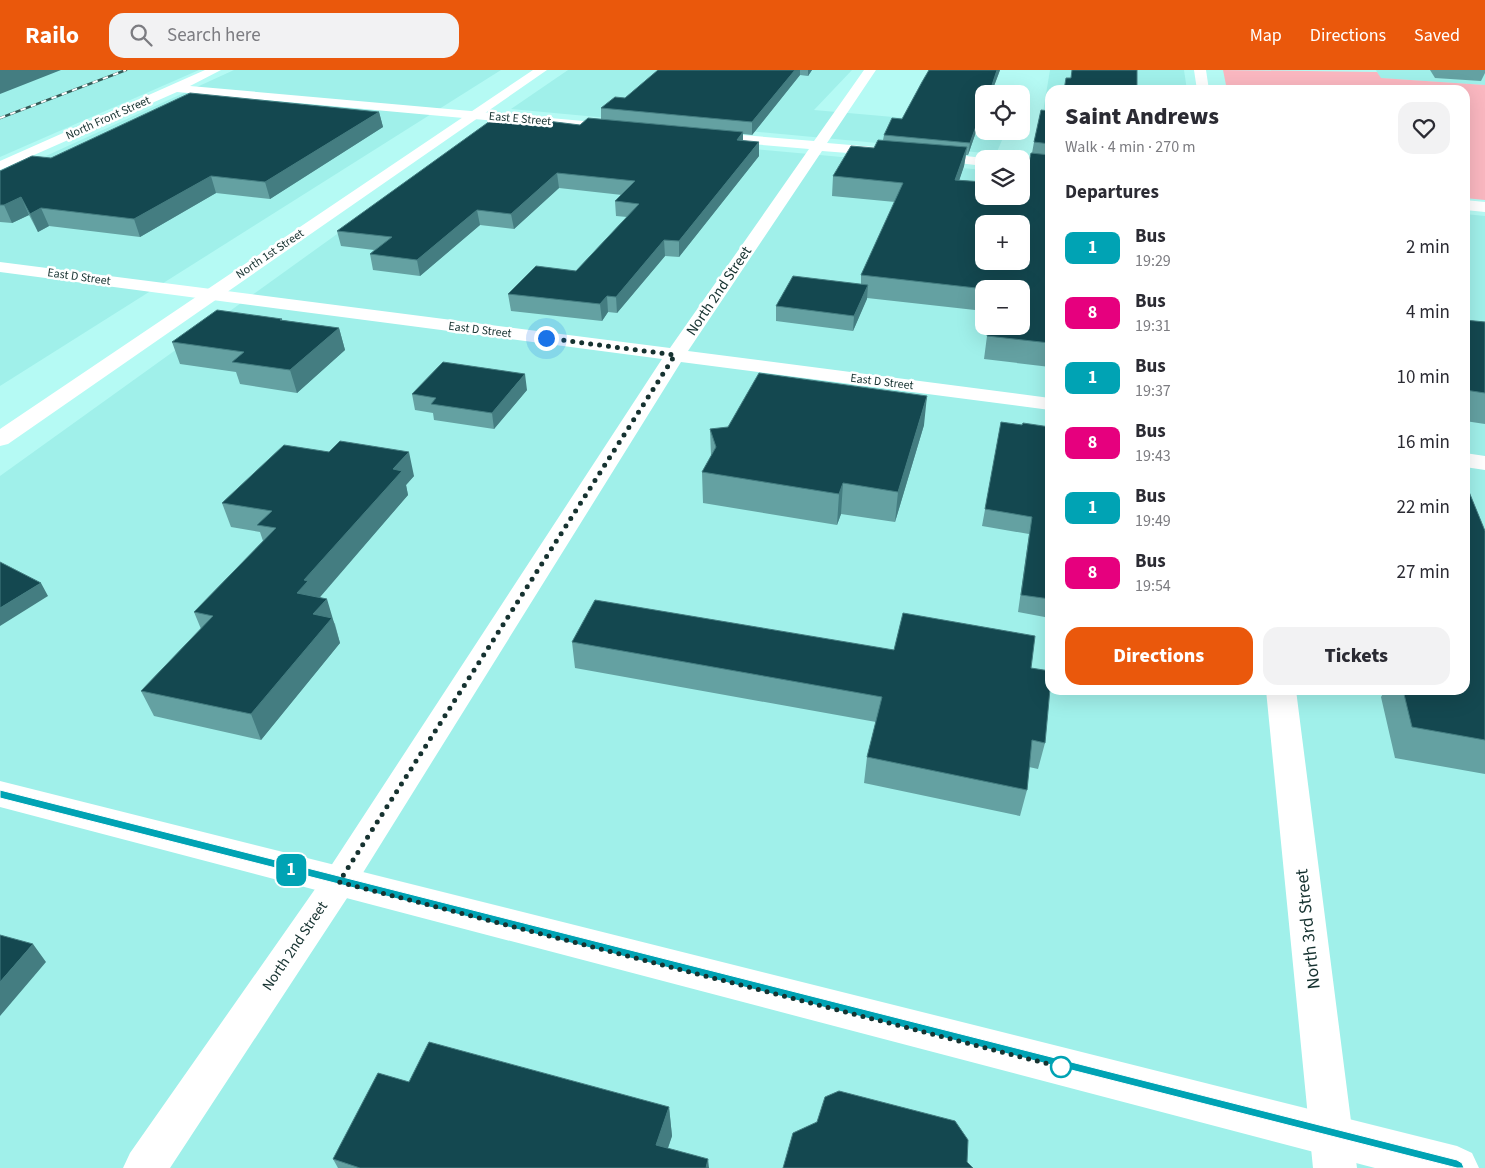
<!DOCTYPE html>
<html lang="en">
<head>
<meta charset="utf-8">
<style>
  :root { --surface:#fff; --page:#f2f2f3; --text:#2b2b33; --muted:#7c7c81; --accent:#ea580c }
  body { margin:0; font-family:"Source Sans 3",sans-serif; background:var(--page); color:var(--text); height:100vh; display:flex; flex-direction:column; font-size:19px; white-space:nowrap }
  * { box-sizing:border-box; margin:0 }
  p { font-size:16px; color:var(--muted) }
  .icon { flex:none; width:28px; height:28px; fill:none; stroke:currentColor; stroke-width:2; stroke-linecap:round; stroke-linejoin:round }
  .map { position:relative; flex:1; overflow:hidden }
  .panel { position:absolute; left:1045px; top:15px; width:425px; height:610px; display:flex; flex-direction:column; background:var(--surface); border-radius:15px; box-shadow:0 5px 20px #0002 }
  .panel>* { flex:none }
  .badge { padding:0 10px; border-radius:8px; font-size:18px; line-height:32px }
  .buttons { position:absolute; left:975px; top:15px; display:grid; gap:10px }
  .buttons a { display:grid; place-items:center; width:55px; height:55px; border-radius:10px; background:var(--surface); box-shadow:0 5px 20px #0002; font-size:25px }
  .you { position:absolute; width:25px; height:25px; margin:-12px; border:4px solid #fff; border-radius:50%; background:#1a73e8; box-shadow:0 0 0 8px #1a73e833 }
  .map>.badge { position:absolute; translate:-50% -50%; box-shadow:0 0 0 2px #fff }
  h2 { padding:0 20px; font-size:19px; line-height:45px }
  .round { display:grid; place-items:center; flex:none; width:52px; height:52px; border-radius:15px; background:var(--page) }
  .summary { display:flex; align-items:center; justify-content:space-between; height:85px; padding:0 20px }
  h1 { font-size:24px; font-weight:800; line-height:38px }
  .cta { display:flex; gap:10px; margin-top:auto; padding:10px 20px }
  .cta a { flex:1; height:58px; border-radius:15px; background:var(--accent); color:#fff; font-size:20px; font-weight:800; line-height:58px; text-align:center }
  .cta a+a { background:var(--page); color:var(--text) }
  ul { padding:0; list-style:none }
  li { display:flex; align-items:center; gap:15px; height:65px; padding:0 20px }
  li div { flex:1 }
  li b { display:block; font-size:19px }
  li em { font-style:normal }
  li .badge { min-width:55px; font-weight:700; text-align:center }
  header { display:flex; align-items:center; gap:30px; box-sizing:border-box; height:70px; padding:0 25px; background:var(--accent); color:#fff }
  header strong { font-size:24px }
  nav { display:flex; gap:28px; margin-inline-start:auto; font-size:18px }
  .search { width:350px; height:45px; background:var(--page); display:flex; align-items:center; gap:12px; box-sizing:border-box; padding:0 18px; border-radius:15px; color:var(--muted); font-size:19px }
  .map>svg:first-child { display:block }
  .built { fill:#a0f0ea; fill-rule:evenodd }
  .green { fill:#fab7c0 }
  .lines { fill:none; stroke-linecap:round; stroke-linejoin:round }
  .street { fill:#fff; fill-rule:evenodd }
  .secondary { fill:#fff; fill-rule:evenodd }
  .rail-casing { stroke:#355a57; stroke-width:2.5 }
  .rail { stroke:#fff; stroke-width:2; stroke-dasharray:5.5; stroke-linecap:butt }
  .wall { fill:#64a1a2 }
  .shaded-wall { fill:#447d81 }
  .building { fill:#144850; stroke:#447d81; fill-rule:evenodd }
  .line { fill:#00a3b4; stroke:#fff }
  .walk { stroke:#163230; stroke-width:5; stroke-dasharray:0 9 }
  .stop-dot { fill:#fff; stroke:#00a3b4; stroke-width:2.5 }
  .labels { text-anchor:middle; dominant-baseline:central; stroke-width:5; stroke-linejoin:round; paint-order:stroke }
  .far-street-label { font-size:12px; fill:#163230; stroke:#fff }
  .street-label { font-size:15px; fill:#163230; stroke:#fff }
  .near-street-label { font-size:18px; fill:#163230; stroke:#fff }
</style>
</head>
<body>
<header>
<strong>Railo</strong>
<div class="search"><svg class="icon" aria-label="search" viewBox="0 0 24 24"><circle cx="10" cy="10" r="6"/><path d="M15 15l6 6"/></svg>Search here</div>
<nav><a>Map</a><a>Directions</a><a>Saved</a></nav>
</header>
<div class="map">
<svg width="1485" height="1098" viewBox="0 0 1485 1098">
  <rect width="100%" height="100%" fill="#b5faf4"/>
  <path class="built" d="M0,0H199L0,87Z
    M234,0H501L0,316V107Z
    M568,0H852L814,40L984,55V61H1006L996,84L511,39Z
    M1050,0H1184L1187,20H1050V43L1043,42Z
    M1376,0H1485V15L1380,8Z
    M489,55L984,100V126H1021V103L1050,106V620H1465V144L1485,146V1098H0V406ZM984,154H1021V191H984ZM984,219H1021V256H984Z"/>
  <path class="green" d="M1223,0L1377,2L1381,8L1485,15V130L1465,128V20H1227Z"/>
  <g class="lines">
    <path class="street" d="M205,0H221L190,16L617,54L624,58L617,62L177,22L0,100V91Z
      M864,0H876L827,73L886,78L891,79L893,82L891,85L886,86L822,81L688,281L1050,328V340L681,292L351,822L170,1098H123L130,1083L327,802L662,289L0,202V192L670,278L809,79L705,70L700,69L698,66L700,63L705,62L814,71Z
      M1194,0H1206L1209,20H1197Z
      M929,82L984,88L988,89H984V96L924,89L922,86L924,83Z
      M1021,91L1050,94V102L1021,99Z
      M1465,130L1485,132V142L1465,140Z
      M1465,383L1485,386V400L1465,397Z
      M1266,620H1296L1357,1098H1313Z"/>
    <path class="secondary" d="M533,0H547L8,374L0,376V359Z
      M0,711L1457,1076L1472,1083L1479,1098H1375L0,737Z"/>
    <defs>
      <path id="rail" d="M0,48L126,0"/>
    </defs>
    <use href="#rail" class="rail-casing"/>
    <use href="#rail" class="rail"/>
  </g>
  <path class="wall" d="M658,0H812L808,6L800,5L752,65L743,64V71L759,86L679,187L665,186L617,243L608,242L602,251L511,241L508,224L576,201L627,147L616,146L615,131L622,125L559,118L514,159L480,155L420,206L373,200L370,184L374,180L341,176L337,161L540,56L580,55L601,49V38L625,28Z
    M1000,0L991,24H984L979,60L977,59L968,85H966L964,96L959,110L1024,116L1032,83L1034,72L1050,41V297L984,289L987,266L1021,219H984V241L867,228L853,261L776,251V236L861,214V205L895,132L832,126L833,106L874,78L883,70L884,65L902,49Z
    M1430,0H1485V3L1481,11L1435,8Z
    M379,42L383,57L270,129L216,123L140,167L49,156L38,162L29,145L12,153L0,152V101L51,88Z
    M1465,179L1469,180L1465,188Z
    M282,249V250L339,258L345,280L297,323L240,314L236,302L180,294L172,272Z
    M1465,250L1485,252V354L1465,351Z
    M527,320L494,359L434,350L433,343L415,340L412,324Z
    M1001,352L1022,355L1050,357V548L1018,542L1029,464L982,456Z
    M924,355L895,452L841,444L837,455L703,433L702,402L711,386L710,359Z
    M329,382L414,406L406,415L408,425L319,527L335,554L340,573L261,670L154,646L141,621L201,559L194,542L263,471L260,462L231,457L222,433Z
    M1465,412L1485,461V704L1395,688L1381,627L1385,620H1465Z
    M572,572L894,580L1031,598L1045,673L1038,699L1029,697L1027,720L1020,746L864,713L867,687L876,652L575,598Z
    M409,1012L669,1037L672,1066L668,1078L709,1098H338L333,1089Z"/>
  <path class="shaded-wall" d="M0,0H61L0,24Z
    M795,0H800V5L752,65V52Z
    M808,0H812L808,6Z
    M997,0H1000L991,24H989Z
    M984,38V45L979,60L980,48Z
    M379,42L383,57L270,129L265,112Z
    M979,48L977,59L968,85L970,73Z
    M743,62V76L737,70Z
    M759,72V86L679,187V171Z
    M967,77L964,96L953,129L955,110Z
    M557,103L559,118L514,159L511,144Z
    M211,106L216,123L140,167L134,149Z
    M21,127L29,145L12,153L4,135Z
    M41,138L49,156L38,162L30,144Z
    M477,140L480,155L420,206L417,190Z
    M664,170L665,186L617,243L616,227Z
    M868,215L867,229L853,261L854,246Z
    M607,226L608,242L602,251L600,234Z
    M339,258L345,280L297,323L290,300Z
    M525,304L527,320L494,359L492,343Z
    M927,326L924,355L895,452L898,422Z
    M409,382L414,406L406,415L408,425L315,533L297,523L304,510L393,399Z
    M843,413L841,444L837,455L839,424Z
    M41,513L48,526L0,556V538Z
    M327,529L340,573L261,670L251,644L313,544Z
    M33,874L46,892L0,946V912Z
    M669,1037L672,1066L661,1098L656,1075Z
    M708,1089L709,1098H706Z"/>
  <path class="building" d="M658,0H795L752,52L601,38L615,27L625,28Z
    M929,0H997L989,24H984V38L980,48H979L970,73L884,65L892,48L902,49L922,12Z
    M1072,0H1137V20H1064L1066,8H1071Z
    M190,23L379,42L265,112L211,106L134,149L41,138L30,144L21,127L4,135H0V101L32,86L51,88Z
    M1041,40L1050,41V74L1034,72Z
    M588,48L743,62L737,70L759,72L679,171L664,170L616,227L607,226L600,234L508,224L536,196L576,201L639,134L615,131L635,111L557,103L511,144L477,140L417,190L370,184L392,167L337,161L490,51L540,56L547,51L580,55Z
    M878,70L967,77L955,110L984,112V126H1021V116H1024L1031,83L1050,85V273L987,266L990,256H1021V219H985L861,205L903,113L833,106L851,76L874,78ZM984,154H1021V191H984Z
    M1465,173L1469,180L1465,179Z
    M793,206L868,215L854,246L776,236Z
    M217,240L282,249L280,250L339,258L290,300L232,292L244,282L172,272Z
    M1465,250L1485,252V323L1465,320Z
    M443,292L525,304L492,343L431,334L436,328L412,324Z
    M759,303L927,326L898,422L843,413L839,424L702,402L716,377L710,359L728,357Z
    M1001,352L1022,355L1023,353L1050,357V529L1021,525L1032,447L985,439Z
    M340,371L409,382L393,399L402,401L304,510L308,511L297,523L327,529L313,544L332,548L251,644L141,621L213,546L194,542L276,458L257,455L272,441L222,433L284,375L329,382Z
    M1465,412L1485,461V670L1412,657L1403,620H1465V608H1467L1465,601Z
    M0,492L41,513L0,538Z
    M595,530L894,580L903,543L1035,566L1031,598L1050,601V619L1045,673L1032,670L1027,720L867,687L882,627L572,572Z
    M0,865L33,874L0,912Z
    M429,972L669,1037L656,1075L708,1089L706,1098H360L333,1089L378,1003L409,1012Z
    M839,1021L955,1051L968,1070L967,1092L973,1098H783L793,1063L817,1052L825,1027Z"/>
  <path class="line" d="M0,720L1457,1090L1462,1093L1464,1098H1457L0,728Z"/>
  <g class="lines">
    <path class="walk" d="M546,268L675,285L339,812L1068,999L1061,997"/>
  </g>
  <circle class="stop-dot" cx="1061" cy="997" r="10"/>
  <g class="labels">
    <g class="far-street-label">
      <text transform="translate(108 48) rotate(-24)">North Front Street</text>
      <text transform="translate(520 49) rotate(5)">East E Street</text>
      <text transform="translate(270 184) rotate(-34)">North 1st Street</text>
      <text transform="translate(79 207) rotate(8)">East D Street</text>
      <text transform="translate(480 260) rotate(7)">East D Street</text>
      <text transform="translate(882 312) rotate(7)">East D Street</text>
    </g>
    <g class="street-label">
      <text transform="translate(719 221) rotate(-56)">North 2nd Street</text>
      <text transform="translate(295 876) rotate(-56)">North 2nd Street</text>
    </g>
    <g class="near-street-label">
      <text transform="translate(1308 859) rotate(-96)">North 3rd Street</text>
    </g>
  </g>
</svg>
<div class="buttons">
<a><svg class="icon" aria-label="locate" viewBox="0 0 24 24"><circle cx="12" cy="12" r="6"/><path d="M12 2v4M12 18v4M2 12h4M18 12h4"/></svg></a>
<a><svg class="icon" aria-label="layers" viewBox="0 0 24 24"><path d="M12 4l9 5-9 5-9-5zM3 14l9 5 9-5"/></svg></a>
<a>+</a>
<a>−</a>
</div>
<div class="you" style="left:546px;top:268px"></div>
<b class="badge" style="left:291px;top:800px;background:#00a3b4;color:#fff">1</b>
<section class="panel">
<div class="summary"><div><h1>Saint Andrews</h1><p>Walk · 4 min · 270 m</p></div><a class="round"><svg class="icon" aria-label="heart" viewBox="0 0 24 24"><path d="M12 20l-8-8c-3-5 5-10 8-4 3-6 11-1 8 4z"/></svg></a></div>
<h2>Departures</h2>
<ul>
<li><span class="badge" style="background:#00a3b4;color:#fff">1</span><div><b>Bus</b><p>19:29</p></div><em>2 min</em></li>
<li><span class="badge" style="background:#e6007e;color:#fff">8</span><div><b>Bus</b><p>19:31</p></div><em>4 min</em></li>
<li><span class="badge" style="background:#00a3b4;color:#fff">1</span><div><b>Bus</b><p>19:37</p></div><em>10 min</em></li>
<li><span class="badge" style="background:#e6007e;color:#fff">8</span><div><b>Bus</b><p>19:43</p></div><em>16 min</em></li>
<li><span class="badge" style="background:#00a3b4;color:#fff">1</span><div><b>Bus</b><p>19:49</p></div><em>22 min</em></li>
<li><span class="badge" style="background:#e6007e;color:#fff">8</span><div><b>Bus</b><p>19:54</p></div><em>27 min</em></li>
</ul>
<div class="cta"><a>Directions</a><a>Tickets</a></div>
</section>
</div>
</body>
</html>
